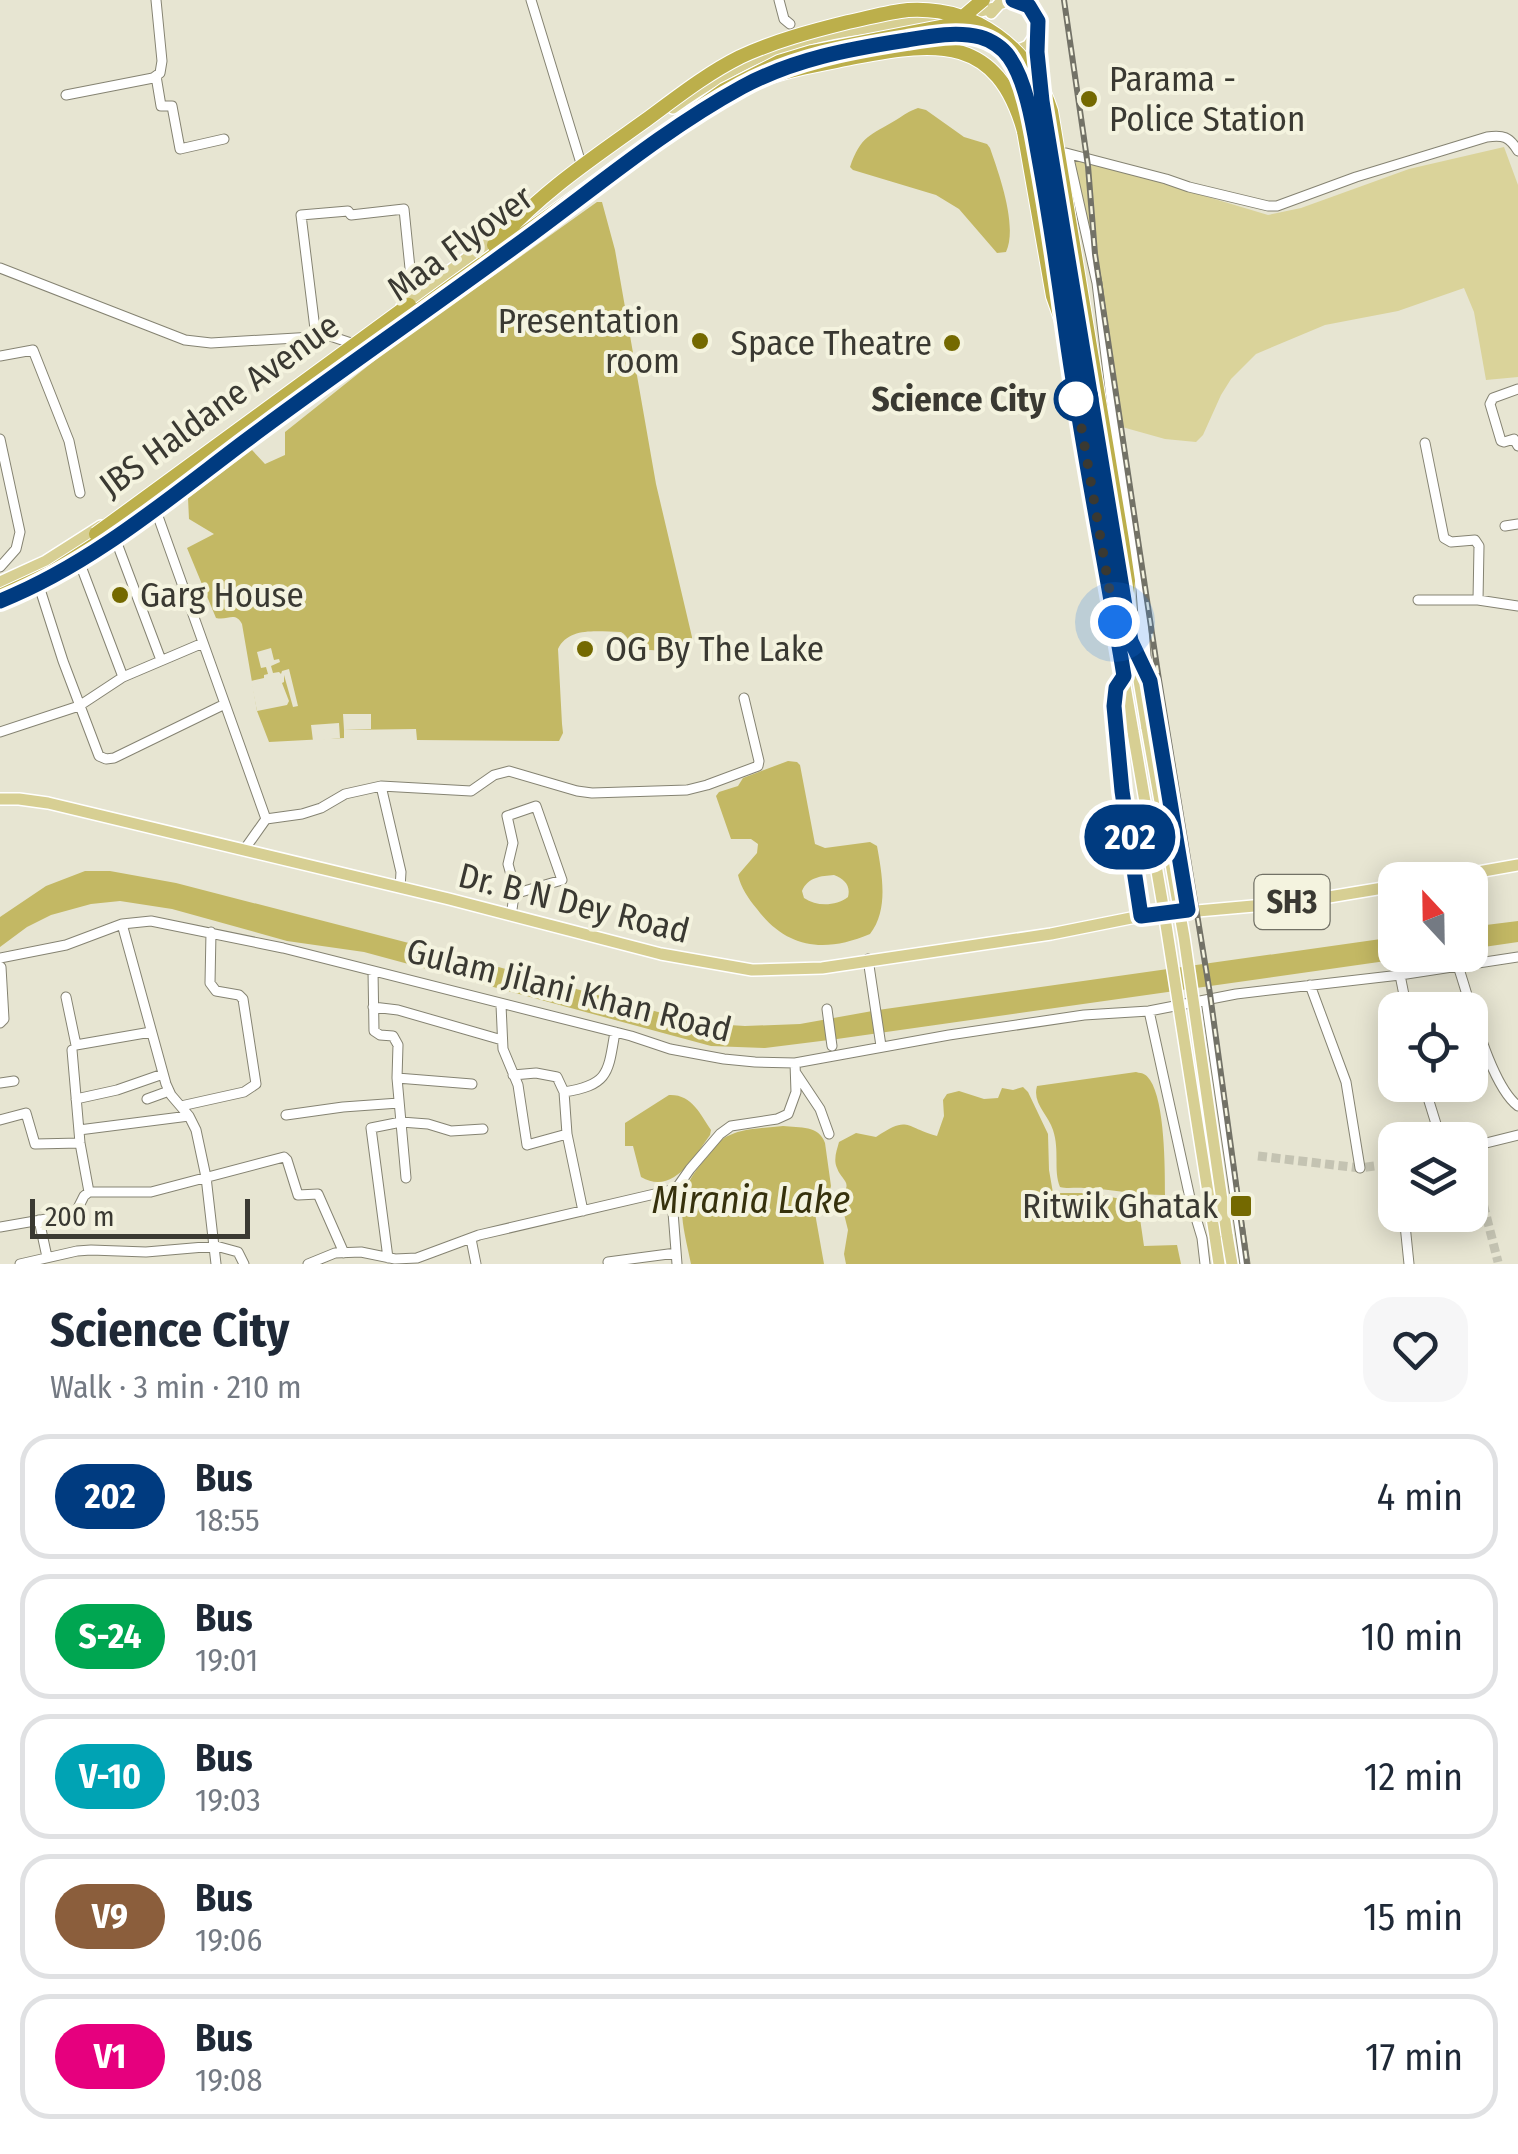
<!DOCTYPE html>
<html lang="en">
<head>
<meta charset="utf-8">
<style>
  :root { --surface:#fff; --page:#f6f6f7; --text:#1f2937; --muted:#747a83; --line:#e0e1e3 }
  body { margin:0; font-family:"Fira Sans Condensed",sans-serif; background:var(--page); color:var(--text); height:100vh; display:flex; flex-direction:column; font-size:38px; white-space:nowrap }
  * { box-sizing:border-box; margin:0 }
  p { font-size:32px; color:var(--muted) }
  .icon { flex:none; width:55px; height:55px; fill:none; stroke:currentColor; stroke-width:2; stroke-linecap:round; stroke-linejoin:round }
  .map { position:relative; height:1264px; overflow:hidden }
  .drawer { display:flex; flex-direction:column; background:var(--surface); flex:1 }
  .drawer>* { flex:none }
  .badge { padding:0 20px; border-radius:32px; font-size:35px; line-height:65px }
  .needle { width:65px; rotate:338deg }
  .controls { position:absolute; left:1378px; top:862px; display:grid; gap:20px }
  .controls a { display:grid; place-items:center; width:110px; height:110px; border-radius:20px; background:var(--surface); box-shadow:0 5px 25px #0003; font-size:50px }
  .scale { position:absolute; left:30px; bottom:25px; width:220px; box-sizing:border-box; padding-left:10px; border:5px solid #3a3932; border-top:0; font-size:28px; line-height:35px; white-space:nowrap; color:#3a3932; -webkit-text-stroke:8px #f4f3df; paint-order:stroke }
  .you { position:absolute; width:50px; height:50px; margin:-25px; border:8px solid #fff; border-radius:50%; background:#1a73e8; box-shadow:0 0 0 15px #1a73e833 }
  .map>.badge { position:absolute; translate:-50% -50%; box-shadow:0 0 0 5px #fff }
  .round { display:grid; place-items:center; flex:none; width:105px; height:105px; border-radius:30px; background:var(--page) }
  .headline { display:flex; align-items:center; justify-content:space-between; height:170px; padding:0 50px }
  h1 { font-size:48px; font-weight:700; line-height:75px }
  ul { padding:0; list-style:none }
  li { display:flex; align-items:center; gap:30px; height:125px; margin:0 20px 15px; padding:0 30px; border:5px solid var(--line); border-radius:30px }
  li div { flex:1 }
  li b { display:block; font-size:38px }
  li em { font-style:normal }
  li .badge { min-width:110px; font-weight:700; text-align:center }
  .map>svg:first-child { display:block }
  .green { fill:#dad39a }
  .water { fill:#c3b864; fill-rule:evenodd }
  .pier { fill:#e7e5d2 }
  .lines { fill:none; stroke-linecap:round; stroke-linejoin:round }
  .minor-tunnel { stroke:#c4c3b2; stroke-width:9; stroke-dasharray:9 4.5; stroke-linecap:butt }
  .minor-casing { stroke:#858372; stroke-width:11 }
  .major-casing { stroke:#fff; stroke-width:14 }
  .highway-casing { stroke:#fff; stroke-width:16 }
  .minor { stroke:#fff; stroke-width:9 }
  .major { stroke:#d7cf93; stroke-width:11 }
  .highway { stroke:#bcaf4b; stroke-width:14 }
  .rail-casing { stroke:#737267; stroke-width:6 }
  .rail { stroke:#f4f3df; stroke-width:2.5; stroke-dasharray:8; stroke-linecap:butt }
  .major-bridge-casing { stroke:#fff; stroke-width:14; stroke-linecap:butt }
  .highway-bridge-casing { stroke:#fff; stroke-width:16; stroke-linecap:butt }
  .major-bridge { stroke:#d7cf93; stroke-width:11 }
  .highway-bridge { stroke:#bcaf4b; stroke-width:14 }
  .line-casing { stroke:#fff; stroke-width:22 }
  .line { stroke:#003b80; stroke-width:15 }
  .walk { stroke:#3a3932; stroke-width:10; stroke-dasharray:0 18 }
  .poi-dot { fill:#746900; stroke:#f4f3df; stroke-width:4 }
  .stop-dot { fill:#fff; stroke:#003b80; stroke-width:5 }
  .labels { text-anchor:middle; dominant-baseline:central; stroke-width:8; stroke-linejoin:round; paint-order:stroke }
  .shield { fill:#f4f3df; stroke:#727166; stroke-width:2.5 }
  .shield-label { font-size:32px; font-weight:bold; fill:#3a3932 }
  .poi-label { font-size:35px; fill:#3a3932; stroke:#f4f3df; text-anchor:start }
  .street-label { font-size:35px; fill:#3a3932; stroke:#f4f3df }
  .stop-label { font-size:35px; font-weight:bold; fill:#3a3932; stroke:#f4f3df; text-anchor:end }
  .water-label { font-size:38px; font-style:italic; fill:#36310c; stroke:#f4f3df }
</style>
</head>
<body>
<div class="map">
<svg width="1518" height="1264" viewBox="0 0 1518 1264">
  <rect width="100%" height="100%" fill="#e7e5d2"/>
  <path class="green" d="M1504,147L1518,185V377L1486,380L1474,312L1464,288L1398,311L1325,325L1256,354L1231,379L1221,395L1203,435L1196,442L1165,439L1115,425L1073,162L1075,157L1268,215L1301,208L1409,169Z"/>
  <path class="water" d="M918,108L926,110L964,137L987,144L990,148C999,174 1018,226 1006,252L997,253L959,209L936,195L853,170L850,167C861,135 870,136 896,120C904,115 909,111 918,108Z
    M597,202H602L615,250L656,484L692,637V646L685,651L680,652L635,649C628,644 629,636 621,632C599,632 569,626 558,649L562,724L563,733L559,741L417,740L416,729L344,730V738L269,742L257,711L242,624C235,611 228,621 216,618L187,548L214,534L189,519L188,498L252,450L265,464L285,455V432L408,334L492,277Z
    M788,761L797,762L800,765L815,844L825,848L870,842L877,846C882,874 889,910 870,934C825,953 787,949 757,909C748,898 741,888 738,875L757,853L758,844L751,839H731L716,796L719,792L738,786L743,778ZM834,875C844,879 851,885 848,897C836,906 817,907 804,898L802,891C808,877 821,876 834,875Z
    M85,871H110L176,883L463,957L697,1023L745,1026L800,1024L878,1010L1395,937V955H1428L837,1039L765,1048L711,1046L364,952L287,941L172,909L120,901L91,904L51,915L27,927L0,947V917L46,886Z
    M1518,921V942L1470,949V927Z
    M1136,1072C1144,1074 1145,1073 1150,1080C1165,1102 1165,1168 1165,1195C1138,1195 1111,1189 1084,1188C1075,1187 1068,1189 1060,1187C1053,1170 1060,1151 1053,1130C1048,1114 1032,1103 1037,1086Z
    M1023,1087L1028,1092L1048,1134L1049,1170L1053,1193H1092L1135,1202L1138,1205L1144,1246L1177,1245L1181,1264H846L844,1254L848,1230L840,1198C854,1181 842,1182 837,1168C833,1159 837,1150 839,1142L856,1133L876,1137C909,1115 904,1127 937,1136L944,1116L943,1100L947,1094L959,1091L984,1099L998,1098L1002,1088L1013,1090Z
    M669,1095C692,1094 700,1114 711,1130L710,1135C694,1157 673,1196 641,1177L633,1146H625V1123Z
    M783,1126C800,1128 819,1125 825,1143L831,1186L830,1190L815,1196L813,1202L824,1264H691C681,1216 672,1195 708,1156C715,1147 719,1139 730,1135C745,1128 767,1128 783,1126Z"/>
  <path class="pier" d="M271,648L274,660L279,659L280,662L271,666L273,673L279,672L281,674L282,671L289,669L298,706L293,707L284,675V682L282,683L289,701L287,705L257,711L251,681L264,678V675L268,674L266,667L261,668L257,652Z
    M343,714H371V729L344,730Z
    M339,723L340,738L313,741L311,725Z"/>
  <g class="lines">
    <path class="minor-tunnel" d="M1470,1152L1498,1262
      M1258,1156L1360,1168L1395,1163"/>
    <defs>
      <path id="minor" d="M531,0L580,160
        M779,0L784,19L790,24
        M156,76L161,106H172L180,149L224,139
        M66,95L153,78L160,73L162,61L156,0
        M1066,153L1166,179L1189,187L1268,206H1277L1356,177L1487,137C1503,135 1509,136 1518,151
        M1068,154L1097,283L1115,430L1141,590L1147,669
        M0,268L185,340L211,343L330,336L351,343L355,347
        M316,337L301,215L348,211L351,215L404,209L413,298
        M0,356L33,350L69,441L80,493
        M1518,389L1493,398L1490,404L1501,441L1504,442L1514,439L1518,446
        M0,439L20,532L16,549L0,567
        M1425,443L1444,538L1451,542L1475,540L1479,546L1478,600
        M155,508L225,704
        M1505,526L1518,524
        M115,538L161,660
        M79,561L123,677
        M38,583L63,661L99,756L106,759L114,758L225,704L266,819L244,850
        M1418,600H1478L1518,606
        M0,732L79,706L123,677L203,643
        M381,786L401,872L400,888
        M266,819L302,814L321,808L345,794L381,786L471,791L494,775L509,771L577,791L592,793L687,790L707,785L758,766L759,761L744,698
        M511,916L515,889L508,864L513,843L507,816L536,806L562,880L514,894
        M122,924L166,1084L171,1095L189,1116L196,1130L206,1177L216,1264
        M0,958L66,945L122,924L151,921L283,948L631,1036L670,1049L724,1059L755,1062L795,1063L949,1035L1084,1015L1149,1011L1236,994L1400,975L1518,957
        M868,959L881,1046
        M1458,966C1470,1001 1490,1085 1518,1106
        M373,971L374,1031L380,1035L393,1036L398,1045L397,1078L406,1178
        M1400,975L1407,1010
        M1310,985L1346,1082L1360,1168
        M66,997L76,1045L151,1032
        M1206,1000L1245,1264
        M501,1005L503,1049L518,1085L527,1145L567,1134L583,1211
        M373,1007L398,1010L502,1040
        M827,1009L832,1046
        M1149,1011L1190,1198L1202,1238L1205,1264
        M0,1023L4,1019L1,967
        M72,1050L80,1143L89,1192
        M796,1073L820,1109L829,1134
        M513,1075L536,1073L557,1077L564,1092L567,1134
        M397,1078L472,1084
        M0,1083L14,1081
        M1424,1085L1441,1140
        M564,1092C609,1085 608,1073 615,1032
        M76,1099L117,1090L163,1074
        M147,1099L169,1091
        M181,1106L244,1092L256,1084L243,999L239,995L216,991L210,983L211,932
        M286,1115L343,1107L399,1103
        M0,1120L26,1113L35,1144L80,1143
        M79,1130L189,1116
        M1470,1147L1518,1135
        M1404,1215L1409,1264
        M39,1220L47,1257
        M0,1227L75,1214L84,1196L89,1192H151L284,1157L287,1160L298,1195L318,1194L344,1253
        M471,1239L476,1264
        M388,1258L371,1128L401,1122L428,1124L451,1131L483,1129
        M608,1262L676,1253
        M20,1264L77,1251L91,1250L146,1252L216,1246L238,1252L244,1264
        M308,1264L335,1253L361,1252L395,1259L417,1258L479,1235L676,1189
        M677,1264L673,1212L676,1189L690,1169L720,1134L731,1126L777,1119L788,1114L796,1092L795,1063"/>
      <path id="major" d="M1031,0L1038,21L1037,52L1046,127L1147,728
        M991,13L999,4L1010,0
        M968,14L994,8
        M899,41C925,37 957,30 983,38C1002,44 1005,58 1028,46L1038,31
        M1002,49L1015,67L1034,129L1057,258L1086,462L1133,732
        M673,108C711,81 751,57 796,43C846,27 899,26 950,17
        M402,306L496,237
        M0,582L46,561L101,526
        M1136,649L1150,681L1188,910
        M1124,675L1116,688L1114,706L1122,791L1141,916
        M0,799H19L48,803L449,899L661,954L752,970L822,968L1051,934L1141,916L1299,902L1395,886
        M1433,880L1518,865
        M1227,1235L1232,1264
        M1215,1237L1219,1264"/>
      <path id="highway" d="M1024,131L1053,296L1066,333
        M1122,540L1128,581L1126,612"/>
    </defs>
    <use href="#minor" class="minor-casing"/>
    <use href="#major" class="major-casing"/>
    <use href="#highway" class="highway-casing"/>
    <use href="#minor" class="minor"/>
    <use href="#major" class="major"/>
    <use href="#highway" class="highway"/>
    <defs>
      <path id="rail" d="M1064,0L1088,166L1095,254L1159,680L1210,994L1247,1264"/>
    </defs>
    <use href="#rail" class="rail-casing"/>
    <use href="#rail" class="rail"/>
    <defs>
      <path id="major-bridge" d="M1147,728L1184,937L1227,1235
        M1133,732L1164,912L1215,1237"/>
      <path id="highway-bridge" d="M757,81C789,69 822,64 856,57C938,41 997,36 1024,131
        M494,245C540,193 590,160 646,120C676,98 706,74 740,57C774,41 812,31 848,22C868,18 888,12 908,10C975,6 1031,48 1051,111L1122,540
        M96,534L409,305
        M0,596L52,572L127,524L453,285L724,90L779,62L812,52L945,26L964,16L983,0"/>
    </defs>
    <use href="#major-bridge" class="major-bridge-casing"/>
    <use href="#highway-bridge" class="highway-bridge-casing"/>
    <use href="#major-bridge" class="major-bridge"/>
    <use href="#highway-bridge" class="highway-bridge"/>
  </g>
  <g class="lines">
    <defs>
      <path id="line" d="M0,601C90,565 167,500 244,442C339,371 437,304 532,234C601,183 667,128 742,87C794,59 849,49 907,40C930,36 957,31 980,37C991,40 1003,48 1009,57C1026,81 1033,124 1038,153C1049,213 1058,273 1066,333C1082,448 1105,561 1124,676L1116,688L1114,706L1122,791L1141,916L1188,910L1150,681L1131,641L1126,612L1042,101L1037,52L1038,21L1029,6L1013,0"/>
    </defs>
    <use href="#line" class="line-casing"/>
    <use href="#line" class="line"/>
    <path class="walk" d="M1076,399V396L1115,622"/>
  </g>
  <g class="poi-dot">
    <circle cx="1089" cy="99" r="10"/>
    <circle cx="700" cy="341" r="10"/>
    <circle cx="952" cy="343" r="10"/>
    <circle cx="120" cy="595" r="10"/>
    <circle cx="585" cy="649" r="10"/>
    <rect x="1229" y="1194" width="24" height="24" rx="5"/>
  </g>
  <circle class="stop-dot" cx="1076" cy="399" r="20"/>
  <g class="labels">
    <rect class="shield" x="1254.5" y="875" width="75" height="54" rx="8"/>
    <g class="shield-label">
      <text x="1292" y="902">SH3</text>
    </g>
    <g class="poi-label">
      <text x="1109" y="79">Parama -<tspan x="1109" dy="40">Police Station</tspan></text>
      <text x="680" y="321" text-anchor="end">Presentation<tspan x="680" dy="40">room</tspan></text>
      <text x="932" y="343" text-anchor="end">Space Theatre</text>
      <text x="140" y="595">Garg House</text>
      <text x="605" y="649">OG By The Lake</text>
      <text x="1218" y="1206" text-anchor="end">Ritwik Ghatak</text>
    </g>
    <g class="street-label">
      <text transform="translate(460 243) rotate(-36)">Maa Flyover</text>
      <text transform="translate(219 405) rotate(-36)">JBS Haldane Avenue</text>
      <text transform="translate(574 903) rotate(14)">Dr. B N Dey Road</text>
      <text transform="translate(569 990) rotate(14)">Gulam Jilani Khan Road</text>
    </g>
    <g class="stop-label">
      <text x="1046" y="399">Science City</text>
    </g>
    <g class="water-label">
      <text x="751" y="1200">Mirania Lake</text>
    </g>
  </g>
</svg>
<div class="controls">
<a><svg class="needle" viewBox="-14 -14 28 28"><path d="M0-13l5 13h-10z" fill="#e53935"/><path d="M0 13l5-13h-10z" fill="#747a83"/></svg></a>
<a><svg class="icon" aria-label="locate" viewBox="0 0 24 24"><circle cx="12" cy="12" r="6"/><path d="M12 2v4M12 18v4M2 12h4M18 12h4"/></svg></a>
<a><svg class="icon" aria-label="layers" viewBox="0 0 24 24"><path d="M12 4l9 5-9 5-9-5zM3 14l9 5 9-5"/></svg></a>
</div>
<div class="scale">200 m</div>
<div class="you" style="left:1115px;top:622px"></div>
<b class="badge" style="left:1130px;top:837px;background:#003b80;color:#fff">202</b>
</div>
<section class="drawer">
<div class="headline"><div><h1>Science City</h1><p>Walk · 3 min · 210 m</p></div><a class="round"><svg class="icon" aria-label="heart" viewBox="0 0 24 24"><path d="M12 20l-8-8c-3-5 5-10 8-4 3-6 11-1 8 4z"/></svg></a></div>
<ul>
<li><span class="badge" style="background:#003b80;color:#fff">202</span><div><b>Bus</b><p>18:55</p></div><em>4 min</em></li>
<li><span class="badge" style="background:#00a651;color:#fff">S-24</span><div><b>Bus</b><p>19:01</p></div><em>10 min</em></li>
<li><span class="badge" style="background:#00a3b4;color:#fff">V-10</span><div><b>Bus</b><p>19:03</p></div><em>12 min</em></li>
<li><span class="badge" style="background:#8b5e3c;color:#fff">V9</span><div><b>Bus</b><p>19:06</p></div><em>15 min</em></li>
<li><span class="badge" style="background:#e6007e;color:#fff">V1</span><div><b>Bus</b><p>19:08</p></div><em>17 min</em></li>
</ul>
</section>
</body>
</html>
